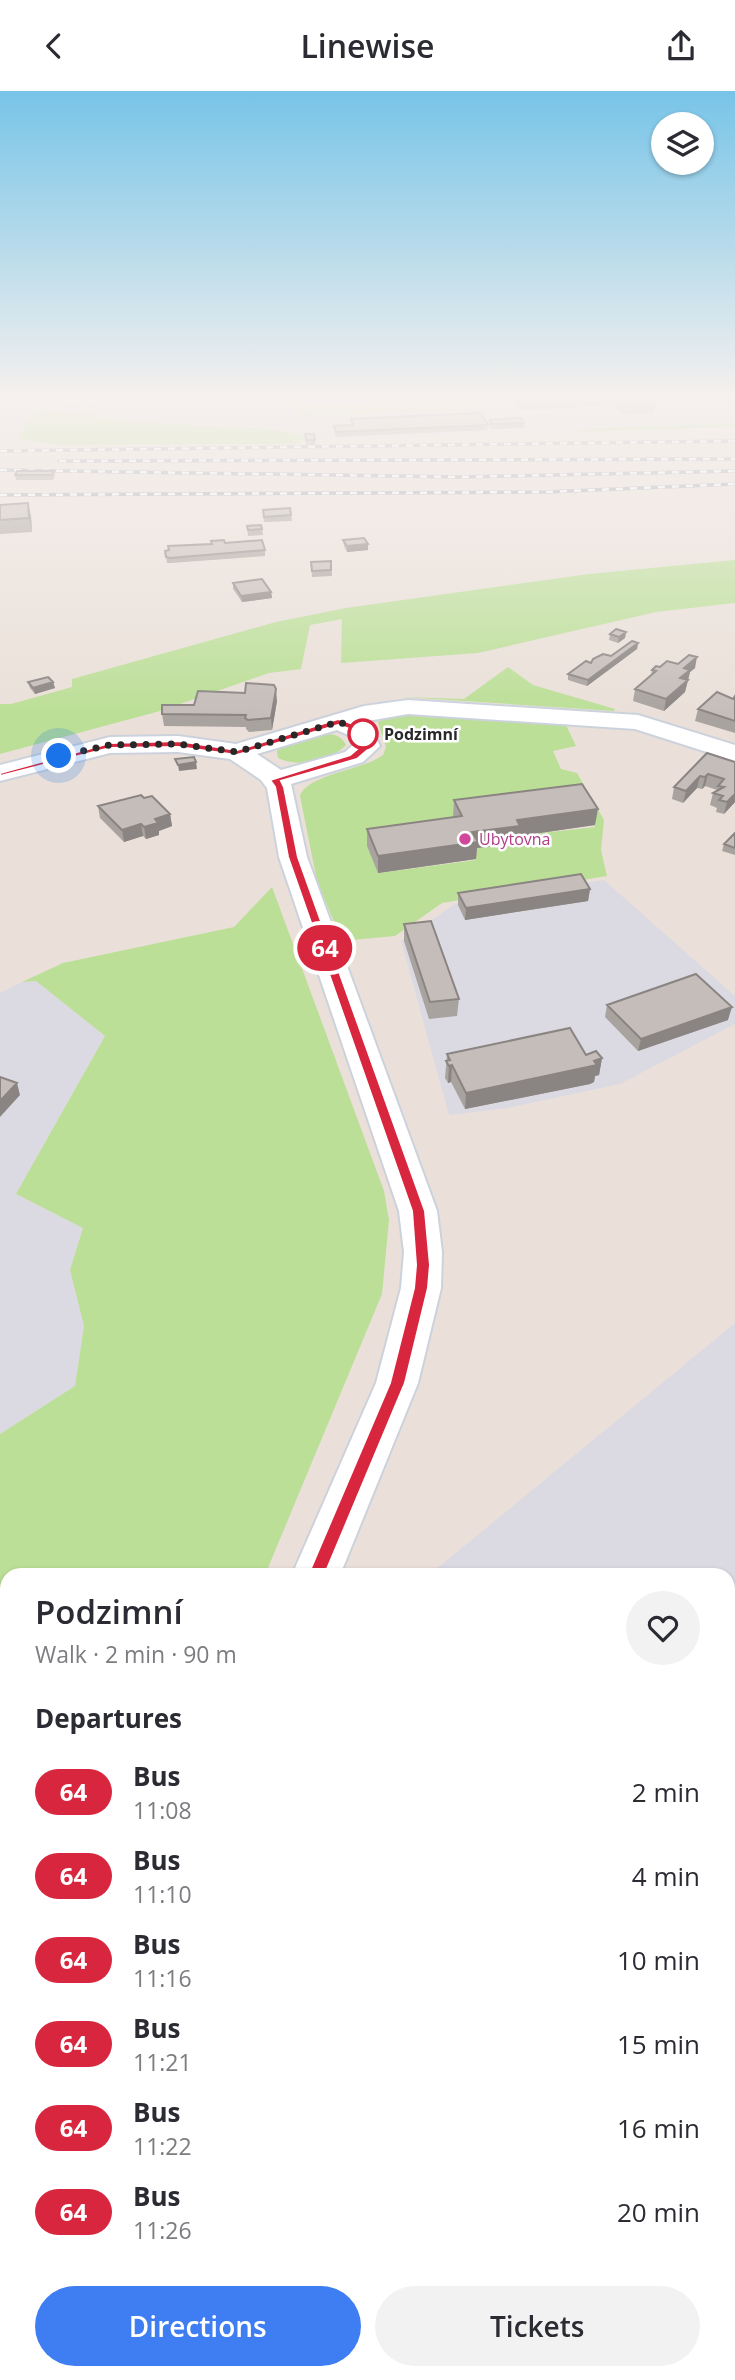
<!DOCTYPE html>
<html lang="en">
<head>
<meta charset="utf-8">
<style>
  :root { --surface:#fff; --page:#f2f2f3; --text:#2b2b33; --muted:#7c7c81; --accent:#3e7df2 }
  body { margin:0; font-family:"Open Sans",sans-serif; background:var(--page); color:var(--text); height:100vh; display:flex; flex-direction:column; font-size:26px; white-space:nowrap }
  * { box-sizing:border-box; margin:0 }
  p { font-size:23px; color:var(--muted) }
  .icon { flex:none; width:38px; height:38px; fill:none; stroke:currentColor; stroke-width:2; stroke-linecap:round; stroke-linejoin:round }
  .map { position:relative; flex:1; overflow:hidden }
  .panel { position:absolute; left:0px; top:1477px; width:735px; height:812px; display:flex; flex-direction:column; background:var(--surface); border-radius:21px 21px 0 0; box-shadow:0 2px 5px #0004 }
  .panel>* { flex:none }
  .badge { padding:0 14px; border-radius:23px; font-size:24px; line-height:46px }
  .controls { position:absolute; left:651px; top:21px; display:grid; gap:14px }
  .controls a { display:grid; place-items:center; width:63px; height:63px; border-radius:50%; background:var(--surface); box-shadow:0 2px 5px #0004; font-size:35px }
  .you { position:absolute; width:35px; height:35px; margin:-18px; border:5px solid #fff; border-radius:50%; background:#1a73e8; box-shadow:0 0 0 10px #1a73e833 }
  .map>.badge { position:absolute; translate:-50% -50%; box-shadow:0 0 0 4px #fff }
  h2 { padding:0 35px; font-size:26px; line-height:63px }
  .round { display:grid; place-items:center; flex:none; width:74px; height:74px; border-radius:37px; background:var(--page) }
  .head { display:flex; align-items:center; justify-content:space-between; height:119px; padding:0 35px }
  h1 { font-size:33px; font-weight:600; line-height:52px }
  .button { display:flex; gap:14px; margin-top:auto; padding:14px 35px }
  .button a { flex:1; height:80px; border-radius:42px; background:var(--accent); color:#fff; font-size:28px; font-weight:600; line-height:80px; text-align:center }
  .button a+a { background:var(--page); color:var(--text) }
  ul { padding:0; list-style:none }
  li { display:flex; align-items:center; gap:21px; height:84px; padding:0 35px }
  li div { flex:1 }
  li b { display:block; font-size:26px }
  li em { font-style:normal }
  li .badge { min-width:77px; font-weight:700; text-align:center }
  header { display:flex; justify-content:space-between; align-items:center; height:91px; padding:0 35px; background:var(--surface); font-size:32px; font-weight:600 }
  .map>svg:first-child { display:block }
  .industrial { fill:#dbdae2 }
  .green { fill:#bbdf97; fill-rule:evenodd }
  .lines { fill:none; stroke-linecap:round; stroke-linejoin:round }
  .street-casing { stroke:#ccd2dc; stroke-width:4 }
  .street { fill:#fff; fill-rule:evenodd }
  .rail-casing { stroke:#9da3b1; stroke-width:3.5 }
  .rail { stroke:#fff; stroke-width:2.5; stroke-dasharray:7; stroke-linecap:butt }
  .wall { fill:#a9a39f }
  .shaded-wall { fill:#8a8482 }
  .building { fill:#c5bdb9; stroke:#8a8482; stroke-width:2 }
  .line { fill:#d7263d; stroke:#fff; stroke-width:2 }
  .walk { stroke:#282828; stroke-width:7; stroke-dasharray:0 12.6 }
  .stop-dot { fill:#fff; stroke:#d7263d; stroke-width:3.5 }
  .hotel-dot { fill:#d1479c; stroke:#fff; stroke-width:2.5 }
  .labels { text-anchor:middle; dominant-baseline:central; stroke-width:5; stroke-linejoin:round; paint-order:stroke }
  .far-stop-label { font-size:16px; font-weight:bold; fill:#282828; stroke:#fff; text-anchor:start }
  .far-hotel-label { font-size:16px; fill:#b23c85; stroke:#fff; text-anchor:start }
</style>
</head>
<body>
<header><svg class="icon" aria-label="back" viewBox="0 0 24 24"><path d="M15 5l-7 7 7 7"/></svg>Linewise<svg class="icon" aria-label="share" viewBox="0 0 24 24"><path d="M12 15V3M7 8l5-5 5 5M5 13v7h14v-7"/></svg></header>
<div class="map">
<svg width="735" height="2289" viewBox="0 0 735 2289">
  <rect width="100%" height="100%" fill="#eae0d9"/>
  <path class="industrial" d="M0,304H735V336L314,349L272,336L153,331L106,327L38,315L18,348H0Z
    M604,789L735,905V933L620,993L508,1017L449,1024L401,850L455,813Z
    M36,890L105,945L16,1103L83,1137L70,1179L84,1235L75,1295L0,1343V902L22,891Z
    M735,1232V2289H573L570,2282H728V1484H429Z
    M184,2282H241L243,2289H173Z"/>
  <path class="green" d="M495,306L468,319L300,325L297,312L312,314Z
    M37,315C92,326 147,332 203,335C242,337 277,334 314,349H300L299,353L58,354L18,348Z
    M735,333V336L569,341L596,337Z
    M735,469V512L656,521L478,562L341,572L342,528L310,534L301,578L269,582L160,620L0,663V613H11L72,596V588L276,531L346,517L589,483Z
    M508,576L533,594L615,618L614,620L403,606L464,608Z
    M403,624L566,634L576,655L553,660L561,678L577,682L604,729L601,759L607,785L442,812L395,845L342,850L317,790L300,705C307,683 364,679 383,664L386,656L378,631L390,625ZM578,709L595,736L515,745L517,752L471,758L476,769L379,782L367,754L461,742L454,726Z
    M321,643C332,643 341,643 346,654C331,670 297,677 278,667L277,660L284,654Z
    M272,796L384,1100L389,1129L382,1203L265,1484H7V2282H184L173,2289H0V1343L75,1295L84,1235L70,1179L83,1137L16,1103L105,945L36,890L22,891L63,872L234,836Z"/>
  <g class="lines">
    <defs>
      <path id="street" d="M44,304H78L92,308L94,311L86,316L46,307Z
        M408,609L638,624L735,654V670L635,638L408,623L362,631L372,639L380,655L363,671L291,693L307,766L437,1120L442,1161L441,1197L418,1292L340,1484H292L376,1292L401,1197L404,1161L399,1120L279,766L267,697L261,689L230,668L178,661L110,662L0,690V674L110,646L178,645L236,653L364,615ZM337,639L348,644L354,653L345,661L281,679L257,663Z
        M272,2282H340L342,2289H272Z"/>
    </defs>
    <use href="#street" class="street-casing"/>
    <use href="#street" class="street"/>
    <defs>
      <path id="rail" d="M0,360L735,350
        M59,370L735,368
        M0,379L459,386L735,380
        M0,404L546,401L735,393"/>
    </defs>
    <use href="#rail" class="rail-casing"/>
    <use href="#rail" class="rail"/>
  </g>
  <path class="wall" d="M126,304H156V306L126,307Z
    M513,304H614L655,312L653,322L622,324L613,314L576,316L575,318L520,319L513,311Z
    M351,328L488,334L487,339L336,346L334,340V335L351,334Z
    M489,329L524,332V337L491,338L489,334Z
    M305,343L315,349V354H306Z
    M54,380L55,385L53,389H16L15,384Z
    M28,412L31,426L32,441L0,443V414Z
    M263,424H291L292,430L264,431Z
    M247,435L262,438L263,444L248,445Z
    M343,449L368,459L347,461L344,455Z
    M225,452L265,459V465L171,472H167L165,460Z
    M331,470L332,485L312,486L311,471Z
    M233,492L271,501L272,507L242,511L233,498Z
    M626,541L625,547L618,552L609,549L610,543Z
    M638,552L637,558L587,595L568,589V583L591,572L611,565Z
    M660,576L695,577L690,581L685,601L664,620L633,610L635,598L651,585L652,579Z
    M28,591H53L55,597L35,603L30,597Z
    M735,605V642L695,630L698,618L733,608Z
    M277,610L272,639L249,641L246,638V636L164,635L162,623L194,614Z
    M735,671V711L724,723L716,721L717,717L710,714L713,702L717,700V699L705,695L702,698L697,697L683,712L672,708L674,696Z
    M144,707L170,723L172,735L159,740V744L146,748L143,745L124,751L100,727L98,715Z
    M454,709L595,734L519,745L518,752L477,757L476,768L378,782L367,755V738L453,726Z
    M735,742V764L722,760L724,753Z
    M590,798L588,810L465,829L458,814V802Z
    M404,833L459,908L457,925L429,928L404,850Z
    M607,914L728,929L638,960L605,926Z
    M447,963L586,964L602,967L599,984L595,985L594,991L590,993L465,1018L451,991L448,992L445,987Z
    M735,2183V2289H704L701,2282H728V2187Z"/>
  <path class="shaded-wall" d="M28,412L31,426L32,441L29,427Z
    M368,453V459L347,461V455Z
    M271,501L272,507L242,511L241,505Z
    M626,541L625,547L618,552L619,546Z
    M638,552L637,558L587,595L588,589Z
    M697,566L695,577L690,581L685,601L664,620L666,608L684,577Z
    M53,591L55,597L35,603L33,597Z
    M276,598L277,610L272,639L271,627Z
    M196,671L197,678L179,680L178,674Z
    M708,683L705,695L702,698L705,686Z
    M700,685L697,697L683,712L686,700Z
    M735,703V711L724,723L727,711Z
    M598,718L595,734L519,745L518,752L477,757L476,768L378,782V765L517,729Z
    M170,723L172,735L159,740V744L146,748L144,736L155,728Z
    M141,733L143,745L124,751L122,739Z
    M590,798L588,810L465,829L466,817Z
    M732,916L728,929L638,960L641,948Z
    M602,967L599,984L595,985L594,991L590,993L465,1018L466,1002Z
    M452,974L451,991L448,992L449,975Z
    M17,992L20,1004L0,1026V1010Z"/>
  <path class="building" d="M516,304H613L574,307L577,309L520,310Z
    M614,304H647L655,312L623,314Z
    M481,322L488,334L336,341L334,335L353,334L351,328Z
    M521,327L524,332L492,333L489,329Z
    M305,343H314L315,349H306Z
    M17,380H54L52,384H15Z
    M28,412L29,427L0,429V414Z
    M290,417L291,424L264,426L263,419Z
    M261,434L262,438L248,439L247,435Z
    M364,447L368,453L347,455L343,449Z
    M224,449L225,452L262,449L265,459L170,467L166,466L165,460L169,459L168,455L212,453L211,450Z
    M331,470V479L312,480L311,471Z
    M262,488L271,501L241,505L233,492Z
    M616,538L626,541L619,546L610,543Z
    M632,550L638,552L588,589L568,583L586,570L591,572L593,568L603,563L611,565Z
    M689,564L697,566L684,577L690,579L680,587L688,589L666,608L635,598L656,580L652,579L656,575L660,576L667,570L678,573Z
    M48,586L53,591L33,597L28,591Z
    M246,592L274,594L276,598L271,627L248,629L245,627L246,624L162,623V614H194L198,600L245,602Z
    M717,601L733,608L735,605V630L698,618Z
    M707,662L735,671V703L727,711L719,709L723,705L713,702L724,696L718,695L724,688L708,683L705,686L700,685L686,700L674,696Z
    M194,666L196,671L178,674L175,668Z
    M582,693L598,718L517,729L520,735L472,741L478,751L378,765L367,738L462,725L454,709Z
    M141,704L144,707L152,705L170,723L155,728L158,732L144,736L141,733L122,739L98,715Z
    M735,742V757L724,753Z
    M581,783L590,798L466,817L458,802Z
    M431,830L459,908L430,911L404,833Z
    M696,883L732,916L641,948L607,914Z
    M570,937L586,964L596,960L602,967L594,970L597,974L466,1002L452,974L449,975L446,970L450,969L447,963Z
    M0,986L17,992L0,1010Z
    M735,2190V2289H710L707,2282H728V2194Z"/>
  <linearGradient id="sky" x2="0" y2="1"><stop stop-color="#77c4e8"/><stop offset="0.49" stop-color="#f6f1ee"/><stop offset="1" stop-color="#f6f1ee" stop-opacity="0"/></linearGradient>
  <rect width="735" height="625" fill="url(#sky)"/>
  <path class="line" d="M338,628C354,633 371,637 370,657L357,668L281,690L284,696L298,766L425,1120L430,1174L428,1197L405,1292L322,1490L316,1492L310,1490L308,1484L390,1292L414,1197L416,1174L412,1120L288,766L275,696L270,689L350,664L362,654C358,640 351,638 338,634L237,664L178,656L110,657L0,685V682L110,652L178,650L237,659Z"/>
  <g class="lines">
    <path class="walk" d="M59,665L110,654L178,653L237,661L338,631L355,636L363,643"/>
  </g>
  <circle class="stop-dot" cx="363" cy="643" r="14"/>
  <circle class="hotel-dot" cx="465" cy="748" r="7"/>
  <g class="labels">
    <g class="far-stop-label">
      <text x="384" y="643">Podzimní</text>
    </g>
    <g class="far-hotel-label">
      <text x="479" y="748">Ubytovna</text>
    </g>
  </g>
</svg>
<div class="controls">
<a><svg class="icon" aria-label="layers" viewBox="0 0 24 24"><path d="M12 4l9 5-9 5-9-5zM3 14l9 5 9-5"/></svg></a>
</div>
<div class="you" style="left:59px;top:665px"></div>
<b class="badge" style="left:325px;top:857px;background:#d7263d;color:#fff">64</b>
<section class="panel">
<div class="head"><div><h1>Podzimní</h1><p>Walk · 2 min · 90 m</p></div><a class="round"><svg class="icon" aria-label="heart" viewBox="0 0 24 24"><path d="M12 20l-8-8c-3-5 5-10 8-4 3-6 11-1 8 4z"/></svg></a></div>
<h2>Departures</h2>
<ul>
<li><span class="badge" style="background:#d7263d;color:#fff">64</span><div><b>Bus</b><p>11:08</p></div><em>2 min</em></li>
<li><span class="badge" style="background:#d7263d;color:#fff">64</span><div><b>Bus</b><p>11:10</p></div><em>4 min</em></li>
<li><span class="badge" style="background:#d7263d;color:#fff">64</span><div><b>Bus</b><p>11:16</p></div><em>10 min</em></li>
<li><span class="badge" style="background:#d7263d;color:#fff">64</span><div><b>Bus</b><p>11:21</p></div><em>15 min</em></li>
<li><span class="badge" style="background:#d7263d;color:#fff">64</span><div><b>Bus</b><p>11:22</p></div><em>16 min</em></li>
<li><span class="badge" style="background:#d7263d;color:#fff">64</span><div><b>Bus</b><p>11:26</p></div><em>20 min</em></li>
</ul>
<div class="button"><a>Directions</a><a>Tickets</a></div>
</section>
</div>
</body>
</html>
